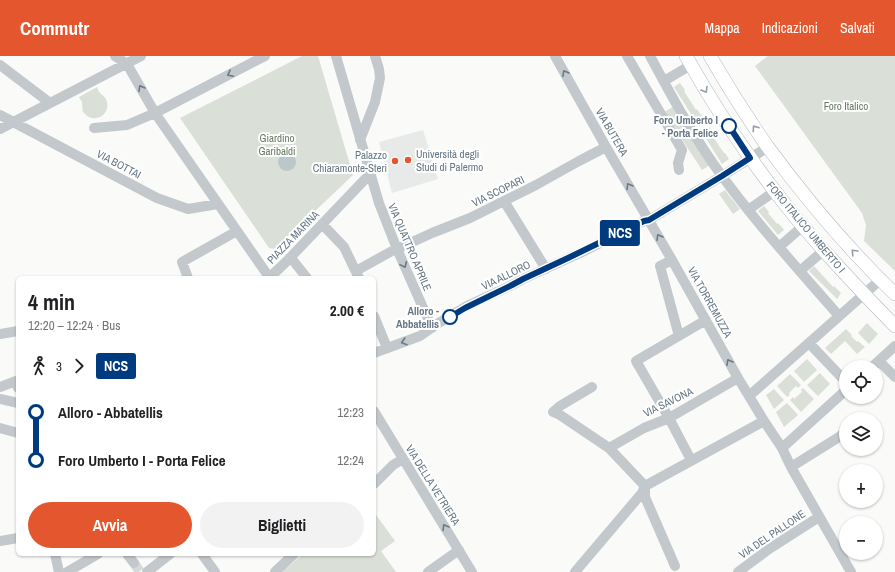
<!DOCTYPE html>
<html lang="it">
<head>
<meta charset="utf-8">
<style>
  :root { --surface:#fff; --page:#f2f2f2; --text:#202124; --muted:#757577; --accent:#e4572e }
  body { margin:0; font-family:"Archivo Narrow",sans-serif; background:var(--page); color:var(--text); height:100vh; display:flex; flex-direction:column; font-size:15px; white-space:nowrap }
  * { box-sizing:border-box; margin:0 }
  p { font-size:13px; color:var(--muted) }
  .icon { flex:none; width:22px; height:22px; fill:none; stroke:currentColor; stroke-width:2; stroke-linecap:round; stroke-linejoin:round }
  .map { position:relative; flex:1; overflow:hidden }
  .panel { position:absolute; left:16px; top:220px; width:360px; height:280px; display:flex; flex-direction:column; background:var(--surface); border-radius:6px; box-shadow:0 1px 3px #0004 }
  .panel>* { flex:none }
  .badge { padding:0 8px; border-radius:3px; font-size:14px; line-height:26px }
  .fabs { position:absolute; left:839px; top:304px; display:grid; gap:8px }
  .fabs a { display:grid; place-items:center; width:44px; height:44px; border-radius:50%; background:var(--surface); box-shadow:0 1px 3px #0004; font-size:20px }
  .map>.badge { position:absolute; translate:-50% -50%; box-shadow:0 0 0 2px #fff }
  .legs { display:flex; align-items:center; gap:6px; height:44px; padding:0 12px; font-size:13px }
  .legs p { margin-inline-start:auto }
  .headline { display:flex; align-items:center; justify-content:space-between; height:68px; padding:0 12px }
  h1 { font-size:22px; font-weight:800; line-height:30px }
  .action { display:flex; gap:8px; margin-top:auto; padding:8px 12px }
  .action a { flex:1; height:46px; border-radius:24px; background:var(--accent); color:#fff; font-size:16px; font-weight:800; line-height:46px; text-align:center }
  .action a+a { background:var(--page); color:var(--text) }
  ul { padding:0 12px; list-style:none }
  li { display:flex; align-items:center; gap:14px; height:48px; font-size:15px }
  li i { display:grid; place-items:center; width:6px; height:100%; margin:0 5px; background:currentColor }
  li i::after { content:''; width:10px; height:10px; margin:-5px; border:3px solid; border-radius:50%; background:var(--surface) }
  li p { margin-inline-start:auto }
  li:first-child i { background:linear-gradient(#0000 50%,currentColor 0) }
  li:last-child i { background:linear-gradient(currentColor 50%,#0000 0) }
  header { display:flex; align-items:center; gap:24px; box-sizing:border-box; height:56px; padding:0 20px; background:var(--accent); color:#fff }
  header strong { font-size:19px }
  nav { display:flex; gap:22px; margin-inline-start:auto; font-size:14px }
  .map>svg:first-child { display:block }
  .built { fill:#e8e9e9 }
  .green { fill:#dadfd7 }
  .water { fill:#bbc7cb }
  .lines { fill:none; stroke-linecap:round; stroke-linejoin:round }
  .minor-tunnel { stroke:#d5d9db; stroke-width:10; stroke-dasharray:10 5; stroke-linecap:butt }
  .major-casing { stroke:#b5babe; stroke-width:14 }
  .minor { stroke:#c3c8cc; stroke-width:10 }
  .major { stroke:#fff; stroke-width:13 }
  .oneway { stroke:#6a7a87 }
  .oneway2 { stroke:#939fa8 }
  .line-1-casing { stroke:#fff; stroke-width:9 }
  .line-1 { stroke:#003b80; stroke-width:6 }
  .stop-1-dot { fill:#fff; stroke:#003b80; stroke-width:2 }
  .poi-dot { fill:#e4572e; stroke:#fff; stroke-width:1.5 }
  .labels { text-anchor:middle; dominant-baseline:central; stroke-width:4; stroke-linejoin:round; paint-order:stroke }
  .park-label { font-size:11px; fill:#687a64; stroke:#fff }
  .stop-label { font-size:11px; font-weight:bold; fill:#657683; stroke:#fff; text-anchor:end }
  .street-label { font-size:11px; fill:#657683; stroke:#fff }
  .poi-label { font-size:11px; fill:#657683; stroke:#fff; text-anchor:start }
</style>
</head>
<body>
<header>
<strong>Commutr</strong>
<nav><a>Mappa</a><a>Indicazioni</a><a>Salvati</a></nav>
</header>
<div class="map">
<svg width="895" height="516" viewBox="0 0 895 516">
  <rect width="100%" height="100%" fill="#fafaf8"/>
  <path class="built" d="M423,74L438,123L392,137L379,86Z"/>
  <path class="green" d="M302,0H318L353,119L275,193L269,192L180,62Z
    M768,0H895V215L864,185L866,169L862,157L755,10Z
    M680,27L685,34L684,35L696,54L697,53L703,62L696,66L674,31Z
    M97,31C98,33 98,35 100,37C103,40 106,41 107,46C110,59 94,68 85,58C81,55 83,51 82,46C81,44 80,43 79,41Z
    M673,51L678,62L710,109L702,114L664,56Z
    M709,71L712,77L711,78L724,97H725L729,103L722,108L702,76Z
    M725,134L740,153L733,158L719,138Z
    M764,150L769,156L768,157L777,168L778,167L784,174L778,179L758,155Z
    M814,210L833,231L834,230L841,237L837,243L809,215Z
    M867,267L878,278L869,288L858,277Z
    M846,273L852,279L851,280L857,286L858,285L865,291L857,298L845,285L831,298L825,292Z
    M807,303L817,314L804,326L794,315Z
    M820,317L830,328L818,340L807,329Z
    M790,318L801,329L798,332L796,330L789,337L790,339L787,341L777,330Z
    M803,332L814,343L801,356L790,344L793,341L794,343L802,336L801,334Z
    M774,333L784,344L774,353L766,339Z
    M787,347L798,359L784,371L776,356Z
    M374,456L395,485L381,495L396,516H282L303,498H374Z"/>
  <path class="water" d="M278 106a9 9 0 1 1 18 0a9 9 0 1 1-18 0Z"/>
  <g class="lines">
    <path class="minor-tunnel" d="M134,507L140,516"/>
    <defs>
      <path id="major" d="M686,0C712,47 742,92 774,134C811,183 853,227 895,270
        M710,0C728,31 747,61 767,90C806,143 848,193 895,238"/>
    </defs>
    <use href="#major" class="major-casing"/>
    <path class="minor" d="M115,0L127,8L155,57L269,221
      M336,0L379,147L397,193L432,272
      M555,0L606,91L672,204L738,322L764,365L782,392L791,411L851,516
      M627,0L682,94L678,107L679,114
      M650,0C672,41 694,82 722,120C758,169 799,214 839,260
      M0,9L50,47
      M664,25L691,9
      M0,59L157,142L188,153L218,148
      M94,72L127,69L155,57L265,0
      M0,73L141,0
      M360,84L375,46L380,22L379,13L375,0
      M504,145L546,213
      M748,154L775,135
      M322,168L344,191L359,222
      M779,191L803,170
      M397,193L432,177L470,162L536,129L579,105L606,91
      M291,202L307,222
      M672,204L660,210L679,280
      M356,215L392,195
      M800,215L824,194
      M188,222L182,206L237,175
      M269,222L286,206L370,118
      M374,260L387,292
      M0,278L18,275
      M809,287L846,326
      M374,297L420,280L437,268L467,250L512,229L523,223L580,197L644,165L649,164L722,120L768,91
      M879,305L895,321
      M872,311L895,290
      M0,331L16,325L18,332
      M592,331L560,350L553,356L560,359L609,392L645,430
      M749,340L880,224
      M0,343L18,347
      M374,355L472,516
      M0,372L18,377
      M609,392L644,372L669,362L738,322
      M782,392L846,334
      M691,404L669,362L636,305L706,264
      M791,411L839,381L846,375
      M374,428L393,409L403,403
      M645,430L764,365
      M645,430V441L675,510
      M0,485L18,482
      M55,498L59,516
      M127,498L134,507
      M202,498L215,516
      M67,516L98,498
      M147,516L170,498
      M275,516L294,498
      M428,516L459,494
      M575,516L642,437L645,430
      M738,516L769,493L819,461"/>
    <use href="#major" class="major"/>
  </g>
  <defs><path id="oneway-chevron" d="M-2-3.5L2.5 0L-2 3.5" fill="none" stroke-width="1.6" stroke-linecap="round" stroke-linejoin="round"/></defs>
  <g class="oneway">
    <use href="#oneway-chevron" transform="translate(565 17) rotate(-119)"/>
    <use href="#oneway-chevron" transform="translate(230 18) rotate(153)"/>
    <use href="#oneway-chevron" transform="translate(141 32) rotate(-120)"/>
    <use href="#oneway-chevron" transform="translate(629 130) rotate(-121)"/>
    <use href="#oneway-chevron" transform="translate(659 181) rotate(-120)"/>
    <use href="#oneway-chevron" transform="translate(404 209) rotate(66)"/>
    <use href="#oneway-chevron" transform="translate(404 286) rotate(162)"/>
    <use href="#oneway-chevron" transform="translate(729 306) rotate(-119)"/>
    <use href="#oneway-chevron" transform="translate(445 471) rotate(-121)"/>
  </g>
  <g class="oneway2">
    <use href="#oneway-chevron" transform="translate(705 34) rotate(59)"/>
    <use href="#oneway-chevron" transform="translate(755 72) rotate(-124)"/>
    <use href="#oneway-chevron" transform="translate(854 196) rotate(-133)"/>
  </g>
  <g class="lines">
    <defs>
      <path id="line-1" d="M450,261L465,252L512,229L523,223L568,202L644,165L649,164L722,120L750,102L729,70"/>
    </defs>
    <use href="#line-1" class="line-1-casing"/>
    <use href="#line-1" class="line-1"/>
  </g>
  <g class="stop-1-dot">
    <circle cx="729" cy="70" r="7"/>
    <circle cx="450" cy="261" r="7"/>
  </g>
  <g class="poi-dot">
    <circle cx="408" cy="104" r="4"/>
    <circle cx="395" cy="105" r="4"/>
  </g>
  <g class="labels">
    <g class="park-label">
      <text x="846" y="50">Foro Italico</text>
      <text x="277" y="82">Giardino<tspan x="277" dy="13">Garibaldi</tspan></text>
    </g>
    <g class="stop-label">
      <text x="718" y="64">Foro Umberto I<tspan x="718" dy="13">- Porta Felice</tspan></text>
      <text x="439" y="255">Alloro -<tspan x="439" dy="13">Abbatellis</tspan></text>
    </g>
    <g class="street-label">
      <text transform="translate(612 76) rotate(60)">VIA BUTERA</text>
      <text transform="translate(119 108) rotate(28)">VIA BOTTAI</text>
      <text transform="translate(498 135) rotate(-26)">VIA SCOPARI</text>
      <text transform="translate(806 171) rotate(50)">FORO ITALICO UMBERTO I</text>
      <text transform="translate(293 181) rotate(-46)">PIAZZA MARINA</text>
      <text transform="translate(410 191) rotate(67)">VIA QUATTRO APRILE</text>
      <text transform="translate(506 219) rotate(-26)">VIA ALLORO</text>
      <text transform="translate(710 246) rotate(61)">VIA TORREMUZZA</text>
      <text transform="translate(668 346) rotate(-26)">VIA SAVONA</text>
      <text transform="translate(433 429) rotate(58)">VIA DELLA VETRIERA</text>
      <text transform="translate(772 478) rotate(-34)">VIA DEL PALLONE</text>
    </g>
    <g class="poi-label">
      <text x="416" y="98">Università degli<tspan x="416" dy="13">Studi di Palermo</tspan></text>
      <text x="387" y="99" text-anchor="end">Palazzo<tspan x="387" dy="13">Chiaramonte-Steri</tspan></text>
    </g>
  </g>
</svg>
<div class="fabs">
<a><svg class="icon" aria-label="locate" viewBox="0 0 24 24"><circle cx="12" cy="12" r="6"/><path d="M12 2v4M12 18v4M2 12h4M18 12h4"/></svg></a>
<a><svg class="icon" aria-label="layers" viewBox="0 0 24 24"><path d="M12 4l9 5-9 5-9-5zM3 14l9 5 9-5"/></svg></a>
<a>+</a>
<a>−</a>
</div>
<b class="badge" style="left:620px;top:177px;background:#003b80;color:#fff">NCS</b>
<section class="panel">
<div class="headline"><div><h1>4 min</h1><p>12:20 – 12:24 · Bus</p></div><b>2.00 €</b></div>
<div class="legs"><svg class="icon" aria-label="walk" viewBox="0 0 24 24"><circle cx="13" cy="4" r="2"/><path d="M13 8l-2 6 4 7M11 14l-3 7M7 12l3-4h3l4 4"/></svg>3<svg class="icon" aria-label="forward" viewBox="0 0 24 24"><path d="M9 5l7 7-7 7"/></svg><b class="badge" style="background:#003b80;color:#fff">NCS</b></div>
<ul>
<li><i style="color:#003b80"></i><b>Alloro - Abbatellis</b><p>12:23</p></li>
<li><i style="color:#003b80"></i><b>Foro Umberto I - Porta Felice</b><p>12:24</p></li>
</ul>
<div class="action"><a>Avvia</a><a>Biglietti</a></div>
</section>
</div>
</body>
</html>
